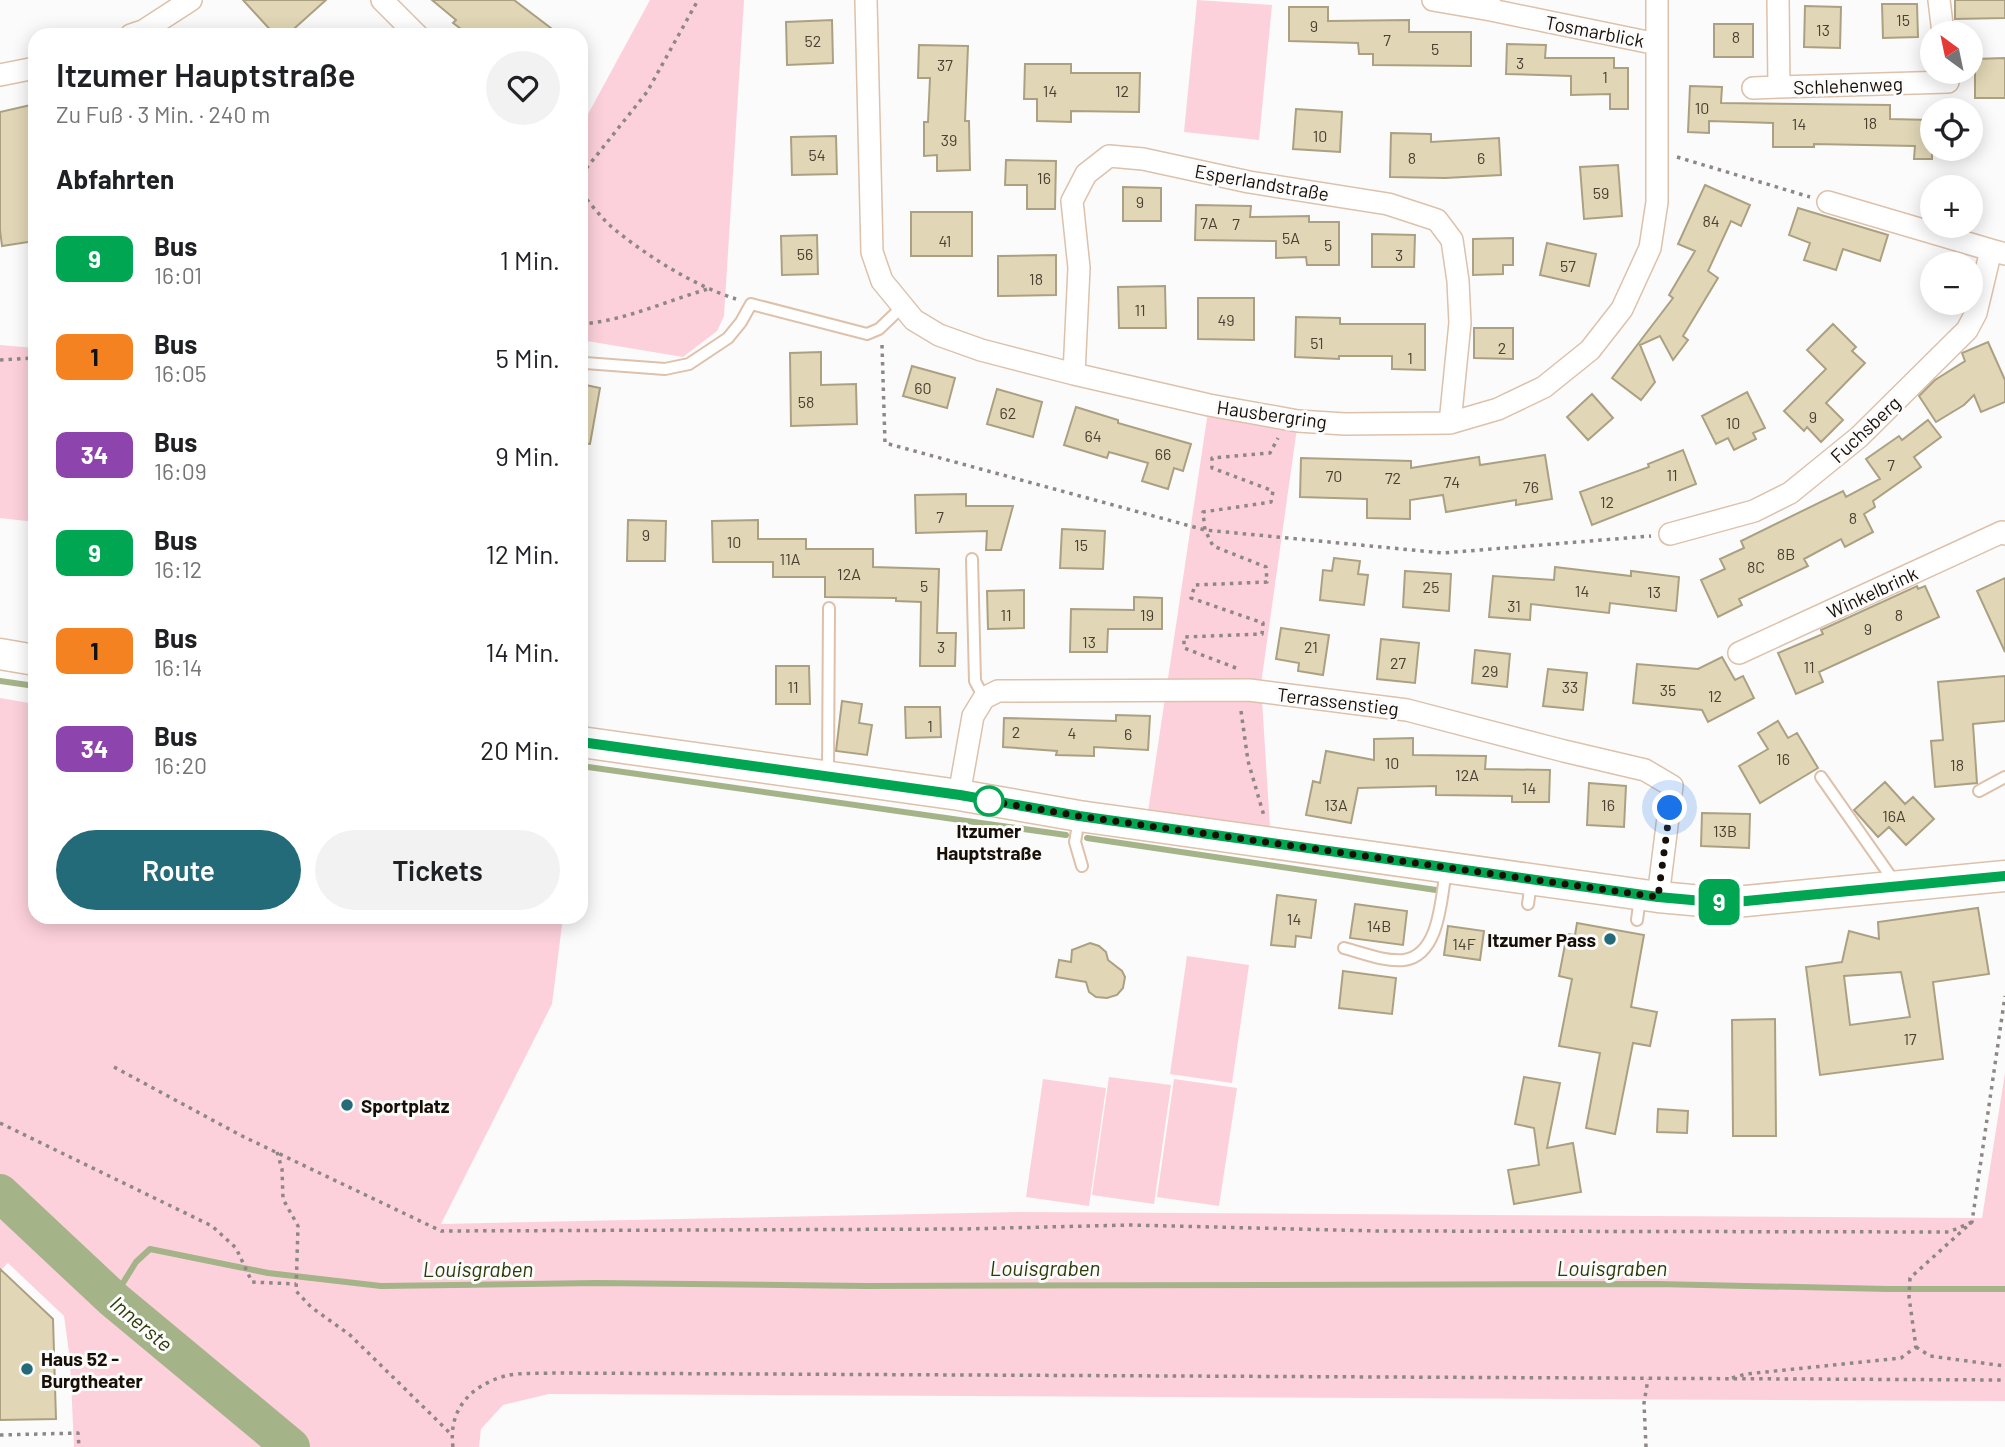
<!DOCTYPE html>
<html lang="de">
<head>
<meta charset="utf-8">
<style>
  :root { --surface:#fff; --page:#f2f2f2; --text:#202124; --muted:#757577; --accent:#236b78 }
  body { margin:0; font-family:Barlow,sans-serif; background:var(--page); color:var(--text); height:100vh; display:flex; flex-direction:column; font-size:26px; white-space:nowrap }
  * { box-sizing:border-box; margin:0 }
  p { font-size:23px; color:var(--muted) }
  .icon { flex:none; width:38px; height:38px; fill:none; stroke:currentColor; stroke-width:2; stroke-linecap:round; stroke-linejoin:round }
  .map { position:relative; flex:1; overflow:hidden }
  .sheet { position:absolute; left:28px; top:28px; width:560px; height:896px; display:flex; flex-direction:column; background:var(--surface); border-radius:21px; box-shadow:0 4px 18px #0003 }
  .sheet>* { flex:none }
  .badge { padding:0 14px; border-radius:10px; font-size:24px; line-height:46px }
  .needle { width:46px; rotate:327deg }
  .fabs { position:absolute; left:1920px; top:21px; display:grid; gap:14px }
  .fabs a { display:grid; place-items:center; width:63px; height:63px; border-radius:50%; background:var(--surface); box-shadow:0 4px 18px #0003; font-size:35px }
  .you { position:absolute; width:35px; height:35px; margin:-18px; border:5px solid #fff; border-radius:50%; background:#1a73e8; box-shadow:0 0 0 10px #1a73e833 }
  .map>.badge { position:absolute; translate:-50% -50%; box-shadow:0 0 0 4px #fff }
  h2 { padding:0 28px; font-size:26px; line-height:63px }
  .round { display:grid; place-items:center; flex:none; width:74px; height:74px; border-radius:37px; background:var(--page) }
  .overview { display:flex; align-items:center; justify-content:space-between; height:119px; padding:0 28px }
  h1 { font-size:33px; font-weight:600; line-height:52px }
  .button { display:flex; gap:14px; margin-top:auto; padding:14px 28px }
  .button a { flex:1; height:80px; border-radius:42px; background:var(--accent); color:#fff; font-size:28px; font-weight:600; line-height:80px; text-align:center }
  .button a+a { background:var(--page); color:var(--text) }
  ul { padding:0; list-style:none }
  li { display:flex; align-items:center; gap:21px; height:98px; padding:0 28px }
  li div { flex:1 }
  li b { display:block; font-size:26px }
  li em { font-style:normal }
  li .badge { min-width:77px; font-weight:700; text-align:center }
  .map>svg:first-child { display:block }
  .green { fill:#fdd1db }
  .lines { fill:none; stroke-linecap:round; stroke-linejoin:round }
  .stream { stroke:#a5b389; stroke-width:6 }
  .river { stroke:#a5b389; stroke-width:38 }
  .building { fill:#e1d7b6; stroke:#aba182; stroke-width:2; fill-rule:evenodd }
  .service-casing { stroke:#ddc1aa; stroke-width:14 }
  .minor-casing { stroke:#ddc1aa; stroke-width:24 }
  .secondary-casing { stroke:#ddc1aa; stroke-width:33 }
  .path { stroke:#8d8885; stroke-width:3.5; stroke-dasharray:3.5 5; stroke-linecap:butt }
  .service { stroke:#fff; stroke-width:10 }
  .minor { stroke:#fff; stroke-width:21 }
  .secondary { stroke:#fff; stroke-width:30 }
  .line-casing { stroke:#fff; stroke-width:16 }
  .line { stroke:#00a651; stroke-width:10 }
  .walk { stroke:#180f07; stroke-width:7; stroke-dasharray:0 12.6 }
  .stop-dot { fill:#fff; stroke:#00a651; stroke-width:3.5 }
  .poi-dot { fill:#236b78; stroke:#fbfbfb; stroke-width:2.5 }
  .labels { text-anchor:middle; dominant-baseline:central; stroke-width:6; stroke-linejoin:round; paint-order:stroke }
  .number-label { font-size:16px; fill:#4a4133 }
  .street-label { font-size:19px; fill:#180f07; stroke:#fbfbfb }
  .stop-label { font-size:19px; font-weight:bold; fill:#180f07; stroke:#fbfbfb }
  .poi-label { font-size:19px; font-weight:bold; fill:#180f07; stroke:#fbfbfb; text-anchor:start }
  .water-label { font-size:21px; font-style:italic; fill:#2e3a08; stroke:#fbfbfb }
</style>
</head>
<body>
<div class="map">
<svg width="2005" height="1447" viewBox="0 0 2005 1447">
  <rect width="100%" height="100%" fill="#fbfbfb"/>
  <path class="green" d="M650,0H744L724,316L717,331L683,357L581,340V127Z
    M1197,0L1272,5L1259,140L1184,132Z
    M0,345L35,348V522L0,518Z
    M1209,405L1298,421L1261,684L1271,843L1146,825Z
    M0,698L35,704V917H563L552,1004L441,1224L1019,1212L1982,1218L2005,1073V1401L549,1394L503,1405L481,1429L479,1447H74L70,1360L64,1316L8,1263L0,1271Z
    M1187,956L1249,965L1232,1083L1170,1074Z
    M1109,1077L1171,1085L1154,1204L1092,1195Z
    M1043,1079L1106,1088L1089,1206L1026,1197Z
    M1174,1079L1237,1088L1219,1206L1157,1197Z"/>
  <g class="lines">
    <path class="stream" d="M0,681L35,686
      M581,766L1066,835
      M1087,838L1436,890
      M113,1299L136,1262L150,1249L268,1273L381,1286L597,1283L866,1286L1657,1284L1888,1289H2005"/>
    <path class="river" d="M0,1193L113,1299L291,1447"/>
  </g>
  <path class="building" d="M243,0H326L287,35H275Z
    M432,0H514L560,35H469L453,23L456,20Z
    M1955,0H2005V18L1955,19Z
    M1882,4H1917L1918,37L1883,38Z
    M1805,6L1841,7L1840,48L1804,47Z
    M1289,7H1328V21L1409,20V32H1471V66L1373,65V54H1359L1358,43L1289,41Z
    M832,20L833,63L787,65L786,22Z
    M1714,24H1753V57H1714Z
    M1507,44L1546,45L1545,58H1614V68H1628V109H1610V94L1571,95V76L1506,74Z
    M919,45L968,46L965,121H969L970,170L937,171V155L924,156V122H928L930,78H918Z
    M2005,58V98H1975V59Z
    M1025,64H1071V73H1140L1139,112L1071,111V122L1037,121V99H1024Z
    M1690,86L1722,87L1721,103L1890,105V119L1932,120V159H1914L1915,146L1814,144V147H1773V123L1709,121V133L1688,132Z
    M35,104V175L29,176L35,217V241L2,246L0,230V112Z
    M1296,109L1342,112L1340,152L1293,149Z
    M1391,133L1431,134V142L1499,138L1501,175L1445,178L1390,177Z
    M836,136L837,174L792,175L791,137Z
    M1006,160L1056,161L1055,209H1027V185H1005Z
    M1618,165L1622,216L1584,219L1580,167Z
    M1705,185L1750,205L1741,226L1731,221L1708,271L1718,278L1683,336L1688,340L1673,360L1660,336L1640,345L1655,382L1641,400L1612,378L1673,298L1669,295L1695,251L1678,244Z
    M1123,187L1161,188V221H1123Z
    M1196,205L1251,206L1250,217L1309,216V222H1339V265H1307L1306,257L1276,258V241L1195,240Z
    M1798,208L1888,235L1880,261L1843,249L1836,270L1804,260L1810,243L1789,235Z
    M911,212H972V256H911Z
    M1372,234L1415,235L1414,267H1372Z
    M817,235L818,274L782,275L781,236Z
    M1513,238V265H1503V274L1473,275V239Z
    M1547,243L1596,254L1589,286L1540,275Z
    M1056,255V295L998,296V256Z
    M1165,286L1166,328H1119L1118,287Z
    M1198,298H1254V340L1198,339Z
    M1296,317L1340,318V324H1425V370L1392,369V356H1339V359L1295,357Z
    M1833,324L1856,347L1852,351L1865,363L1826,403L1843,420L1821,442L1807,427L1804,431L1784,411L1826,369L1807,350Z
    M1474,328H1513V359L1474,358Z
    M1988,342L2005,380V402L1981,412L1974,395L1964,405L1936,422L1919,396L1935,380L1965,361L1962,353Z
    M821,352V385L856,384L857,424L791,426L790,353Z
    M912,366L955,378L947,408L903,396Z
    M581,384L600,388L590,444L581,443Z
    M997,389L1042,402L1033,437L987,424Z
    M1747,392L1765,428L1753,433L1756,439L1734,450L1728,438L1716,444L1702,416Z
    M1592,394L1613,418L1588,440L1567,417Z
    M1076,407L1118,420V423L1191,444L1183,471L1174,468L1168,489L1142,481L1148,463L1109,452L1107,458L1064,445Z
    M1928,420L1941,437L1914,457L1921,467L1873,501L1875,507L1864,514L1873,532L1845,547L1841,539L1804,559L1808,566L1739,599L1742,605L1718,617L1701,580L1725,569L1720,559L1744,548L1741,541L1843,491L1846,497L1880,479L1866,459L1899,436L1902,440Z
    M1683,450L1696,484L1592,525L1580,492L1649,467L1648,464Z
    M1545,455L1552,499L1516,505V500L1446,512L1443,495L1410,500V519L1367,518V499L1300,497L1301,458L1411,461V468L1479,457L1480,465Z
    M966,494V506H1013L1001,550H986L987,531L916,533L915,495Z
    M628,520L666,521L665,561H627Z
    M758,520V539H806V549H873V567L939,569L937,633H956L955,666H920L921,602L896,601V598L825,597V577H773V562H713L712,521Z
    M1062,529L1105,531L1103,569L1060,568Z
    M1334,558L1360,561L1358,574L1368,575L1364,605L1320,600L1323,570L1332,571Z
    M1555,567L1631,576V571L1679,577L1676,611L1610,603L1609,613L1531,604L1530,620L1489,617L1493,576L1554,580Z
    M1405,571L1451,574L1449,611L1403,607Z
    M2005,578V652L1977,591Z
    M1917,586L1918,589L1925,586L1939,617L1819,672L1823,682L1796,694L1778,653L1823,634L1821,630Z
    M1024,590V628L988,629L987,591Z
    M1134,597L1162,598V629H1108L1107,652H1070L1071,609L1134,610Z
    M1281,628L1329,635L1323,675L1298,671L1299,663L1276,659Z
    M1381,639L1419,643L1415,683L1377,679Z
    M1475,650L1510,654L1507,687L1472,683Z
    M1722,657L1735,680L1743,676L1754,698L1708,722L1702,710L1633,703L1637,664L1698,669Z
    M776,666H809L810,704H776Z
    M1548,669L1587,673L1583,710L1543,706Z
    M2005,676V721L1973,724L1977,783L1935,787L1931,741L1943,740L1938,682Z
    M842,701L862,704L859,723L872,725L867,755L836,751Z
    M905,707H940L941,737L906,738Z
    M1116,715L1150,716L1148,750L1094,747V756L1056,755L1057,751L1003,747L1004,718L1116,721Z
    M1778,721L1788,738L1797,733L1818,768L1760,803L1739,766L1768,749L1758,733Z
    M1413,738V755L1486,756L1485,769L1550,770L1549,802H1512V796L1436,795V786L1358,788L1351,823L1306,815L1313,781L1320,783L1326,751L1374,760V739Z
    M1885,782L1905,804L1913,797L1934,819L1906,845L1889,827L1878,837L1854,810Z
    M1589,783L1626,786L1624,827L1587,825Z
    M1702,813L1750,814L1749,848L1701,846Z
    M1277,895L1316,900L1311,938L1296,936L1295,947L1271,945Z
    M1355,904L1407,911L1403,945L1350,938Z
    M1978,908L1989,974L1933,982L1943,1059L1820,1075L1806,967L1842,962L1849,931L1879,939L1878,922ZM1901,972L1910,1017L1850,1025L1844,976Z
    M1577,923L1644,935L1631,1007L1657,1012L1650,1046L1633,1043L1615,1134L1586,1128L1600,1053L1559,1046L1572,979L1559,976L1567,934L1575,935Z
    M1448,926L1484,931L1480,960L1444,955Z
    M1090,943L1099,946L1106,952L1108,960L1122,971L1125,977L1123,988L1117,995L1107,998L1096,997L1089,992L1086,982L1056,977L1059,960L1071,962L1072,950Z
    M1343,971L1396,978L1392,1014L1339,1008Z
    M1775,1019L1776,1136H1733L1732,1020Z
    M1524,1077L1560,1083L1547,1148L1573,1143L1581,1192L1514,1204L1508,1170L1539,1165L1534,1128L1515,1124Z
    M1658,1109L1688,1111L1687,1133L1657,1132Z
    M0,1269L53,1319L56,1419L0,1420Z"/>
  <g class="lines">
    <defs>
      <path id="service" d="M585,363L665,369L689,364L728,338L741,322L751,304L867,334L879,329L901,308
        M972,559L975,681L984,698
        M828,773L829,608
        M1821,777L1896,884
        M1979,791L2005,777
        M1079,819L1075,842L1082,866
        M1528,904L1531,882
        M1637,920L1640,897
        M1344,948C1363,953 1385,962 1404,960C1440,955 1441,898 1446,870"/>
      <path id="minor" d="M382,0L417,35
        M866,0L872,252L882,281L914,320L939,335L981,350L1074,374L1209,405L1298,421L1345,424L1450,423L1498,409L1544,387L1590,350L1622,309L1650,248L1657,202V0
        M1433,0L1491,10
        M1489,0L1491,10L1657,44
        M1778,0L1779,87L1948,82L1946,72
        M1939,0L1943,33
        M131,35L143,31L191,0
        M0,75L35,68
        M1753,88L1779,87
        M1828,202L1991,250
        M1074,374L1079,268L1072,201L1086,174L1109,156L1143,159L1249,182L1388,204L1437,220L1452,240L1458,281L1460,323L1450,423
        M1670,534L1754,511L1790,493L1859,437L1967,330L1976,313L1991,250L2005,254
        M1739,653L2002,532L2005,534
        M959,795L973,716L984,698L998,691L1249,690L1407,710L1564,751L1645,770L1672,786L1658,897"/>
      <path id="secondary" d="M0,654L35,660
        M581,742L959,795L1079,816L1658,897L1725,903L2005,876"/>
    </defs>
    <use href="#service" class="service-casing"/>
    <use href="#minor" class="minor-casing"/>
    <use href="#secondary" class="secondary-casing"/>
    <path class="path" d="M1677,157L1810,197
      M581,175L647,92L698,0
      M581,193C592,205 602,219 614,229C650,258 693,285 736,299
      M581,324C624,321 666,301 708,289
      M882,345L885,443L1205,530L1443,553L1651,536
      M0,360L35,358
      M1236,668L1184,648V637L1262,634L1263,623L1191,598L1195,585L1267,582L1266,567L1213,546L1205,530L1203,512L1271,502L1273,491L1212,468V458L1270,453L1278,438
      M1241,711L1248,761L1264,816
      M114,1067L242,1136L441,1231L963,1229L1130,1225L1378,1231L1949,1232L1972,1222
      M0,1123L212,1226L236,1248L252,1282L296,1284
      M277,1152L282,1169L283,1199L298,1226L296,1291L311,1307L350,1335L451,1434
      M1916,1347L1930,1356L2005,1366
      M1732,1378L1746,1374L1901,1358L1916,1347L1909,1297L1910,1278L1972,1222L2005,996
      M0,1435L78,1433L79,1447
      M453,1447C448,1410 470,1386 505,1376C520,1372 539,1374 554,1373L2005,1380
      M1646,1447L1644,1403L1648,1379"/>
    <use href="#service" class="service"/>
    <use href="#minor" class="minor"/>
    <use href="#secondary" class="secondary"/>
  </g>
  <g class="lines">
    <defs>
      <path id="line" d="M581,742L960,795L1079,816L1658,897L1725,903L2005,876"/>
    </defs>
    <use href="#line" class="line-casing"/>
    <use href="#line" class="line"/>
    <path class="walk" d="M989,801L984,800L1079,816L1658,897L1670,808"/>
  </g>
  <circle class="stop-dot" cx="989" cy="801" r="14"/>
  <g class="poi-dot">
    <circle cx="1610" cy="939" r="7"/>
    <circle cx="347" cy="1105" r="7"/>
    <circle cx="27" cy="1369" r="7"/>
  </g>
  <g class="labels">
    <g class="number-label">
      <text x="1903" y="19">15</text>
      <text x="1314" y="25">9</text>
      <text x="1823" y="29">13</text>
      <text x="1736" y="36">8</text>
      <text x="1387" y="39">7</text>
      <text x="813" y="40">52</text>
      <text x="1435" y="48">5</text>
      <text x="1520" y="62">3</text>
      <text x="945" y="64">37</text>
      <text x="1605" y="76">1</text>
      <text x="1050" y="90">14</text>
      <text x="1122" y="90">12</text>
      <text x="1702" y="107">10</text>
      <text x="1870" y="122">18</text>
      <text x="1799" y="123">14</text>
      <text x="1320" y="135">10</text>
      <text x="949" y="139">39</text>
      <text x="817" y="154">54</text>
      <text x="1412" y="157">8</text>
      <text x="1481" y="157">6</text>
      <text x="1044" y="177">16</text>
      <text x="1601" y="192">59</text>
      <text x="1140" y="201">9</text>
      <text x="1711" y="220">84</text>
      <text x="1209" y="222">7A</text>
      <text x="1236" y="223">7</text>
      <text x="1291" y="237">5A</text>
      <text x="945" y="240">41</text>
      <text x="1328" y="244">5</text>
      <text x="805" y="253">56</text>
      <text x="1399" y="254">3</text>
      <text x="1568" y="265">57</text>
      <text x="1036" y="278">18</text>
      <text x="1140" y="309">11</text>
      <text x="1226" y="319">49</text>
      <text x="1317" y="342">51</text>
      <text x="1502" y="347">2</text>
      <text x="1410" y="357">1</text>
      <text x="923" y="387">60</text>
      <text x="806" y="401">58</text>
      <text x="1008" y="412">62</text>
      <text x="1813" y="416">9</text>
      <text x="1733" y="422">10</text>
      <text x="1093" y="435">64</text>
      <text x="1163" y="453">66</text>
      <text x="1891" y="464">7</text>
      <text x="1672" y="474">11</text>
      <text x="1334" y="475">70</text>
      <text x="1393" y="477">72</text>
      <text x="1452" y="481">74</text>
      <text x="1531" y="486">76</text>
      <text x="1607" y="501">12</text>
      <text x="940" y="516">7</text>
      <text x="1853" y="517">8</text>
      <text x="646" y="534">9</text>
      <text x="734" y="541">10</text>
      <text x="1081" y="544">15</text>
      <text x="1786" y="553">8B</text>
      <text x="790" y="558">11A</text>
      <text x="1756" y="566">8C</text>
      <text x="849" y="573">12A</text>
      <text x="924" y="585">5</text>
      <text x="1431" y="586">25</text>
      <text x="1582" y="590">14</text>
      <text x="1654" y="591">13</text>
      <text x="1514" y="605">31</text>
      <text x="1006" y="614">11</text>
      <text x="1147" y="614">19</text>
      <text x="1899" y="614">8</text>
      <text x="1868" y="628">9</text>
      <text x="1089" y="641">13</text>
      <text x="941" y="646">3</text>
      <text x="1311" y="646">21</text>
      <text x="1398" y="662">27</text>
      <text x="1809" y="666">11</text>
      <text x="1490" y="670">29</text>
      <text x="793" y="686">11</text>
      <text x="1570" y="686">33</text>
      <text x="1668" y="689">35</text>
      <text x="1715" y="695">12</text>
      <text x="930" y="725">1</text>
      <text x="1016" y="731">2</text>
      <text x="1072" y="732">4</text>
      <text x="1128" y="733">6</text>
      <text x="1783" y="758">16</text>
      <text x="1392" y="762">10</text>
      <text x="1957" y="764">18</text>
      <text x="1467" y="774">12A</text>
      <text x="1529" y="787">14</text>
      <text x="1336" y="804">13A</text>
      <text x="1608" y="804">16</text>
      <text x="1894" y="815">16A</text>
      <text x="1725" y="830">13B</text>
      <text x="1294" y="918">14</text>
      <text x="1379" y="925">14B</text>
      <text x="1464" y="943">14F</text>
      <text x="1910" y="1038">17</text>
    </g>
    <g class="street-label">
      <text transform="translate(1595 31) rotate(11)">Tosmarblick</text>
      <text transform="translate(1848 85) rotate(-2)">Schlehenweg</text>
      <text transform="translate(1262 182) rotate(10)">Esperlandstraße</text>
      <text transform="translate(1272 414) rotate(8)">Hausbergring</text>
      <text transform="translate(1865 429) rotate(-43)">Fuchsberg</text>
      <text transform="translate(1872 592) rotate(-25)">Winkelbrink</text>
      <text transform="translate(1338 701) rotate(7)">Terrassenstieg</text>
    </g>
    <g class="stop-label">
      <text x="989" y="830">Itzumer<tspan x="989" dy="22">Hauptstraße</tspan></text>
    </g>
    <g class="poi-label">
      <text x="1596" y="939" text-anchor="end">Itzumer Pass</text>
      <text x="361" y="1105">Sportplatz</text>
      <text x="41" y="1358">Haus 52 -<tspan x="41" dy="22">Burgtheater</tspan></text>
    </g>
    <g class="water-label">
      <text x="1045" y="1267">Louisgraben</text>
      <text x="1612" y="1267">Louisgraben</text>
      <text x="478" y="1268">Louisgraben</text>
      <text transform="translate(142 1323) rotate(40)">Innerste</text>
    </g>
  </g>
</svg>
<div class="fabs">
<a><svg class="needle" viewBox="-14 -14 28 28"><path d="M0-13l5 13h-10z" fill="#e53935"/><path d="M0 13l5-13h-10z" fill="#757577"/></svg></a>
<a><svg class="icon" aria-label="locate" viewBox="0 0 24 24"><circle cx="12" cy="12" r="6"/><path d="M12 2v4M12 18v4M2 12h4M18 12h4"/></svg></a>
<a>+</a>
<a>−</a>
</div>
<div class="you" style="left:1670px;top:808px"></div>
<b class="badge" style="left:1719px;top:902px;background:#00a651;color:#fff">9</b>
<section class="sheet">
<div class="overview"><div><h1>Itzumer Hauptstraße</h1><p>Zu Fuß · 3 Min. · 240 m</p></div><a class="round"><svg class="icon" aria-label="heart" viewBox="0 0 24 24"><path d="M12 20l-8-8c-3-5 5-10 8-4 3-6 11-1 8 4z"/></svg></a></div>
<h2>Abfahrten</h2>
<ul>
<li><span class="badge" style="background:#00a651;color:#fff">9</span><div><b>Bus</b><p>16:01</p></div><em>1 Min.</em></li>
<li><span class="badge" style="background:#f58220;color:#111">1</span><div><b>Bus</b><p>16:05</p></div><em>5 Min.</em></li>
<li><span class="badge" style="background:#8e44ad;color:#fff">34</span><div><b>Bus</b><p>16:09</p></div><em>9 Min.</em></li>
<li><span class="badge" style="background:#00a651;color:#fff">9</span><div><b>Bus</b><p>16:12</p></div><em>12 Min.</em></li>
<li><span class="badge" style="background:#f58220;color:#111">1</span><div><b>Bus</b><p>16:14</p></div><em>14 Min.</em></li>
<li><span class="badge" style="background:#8e44ad;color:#fff">34</span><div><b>Bus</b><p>16:20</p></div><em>20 Min.</em></li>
</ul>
<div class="button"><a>Route</a><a>Tickets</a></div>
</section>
</div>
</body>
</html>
